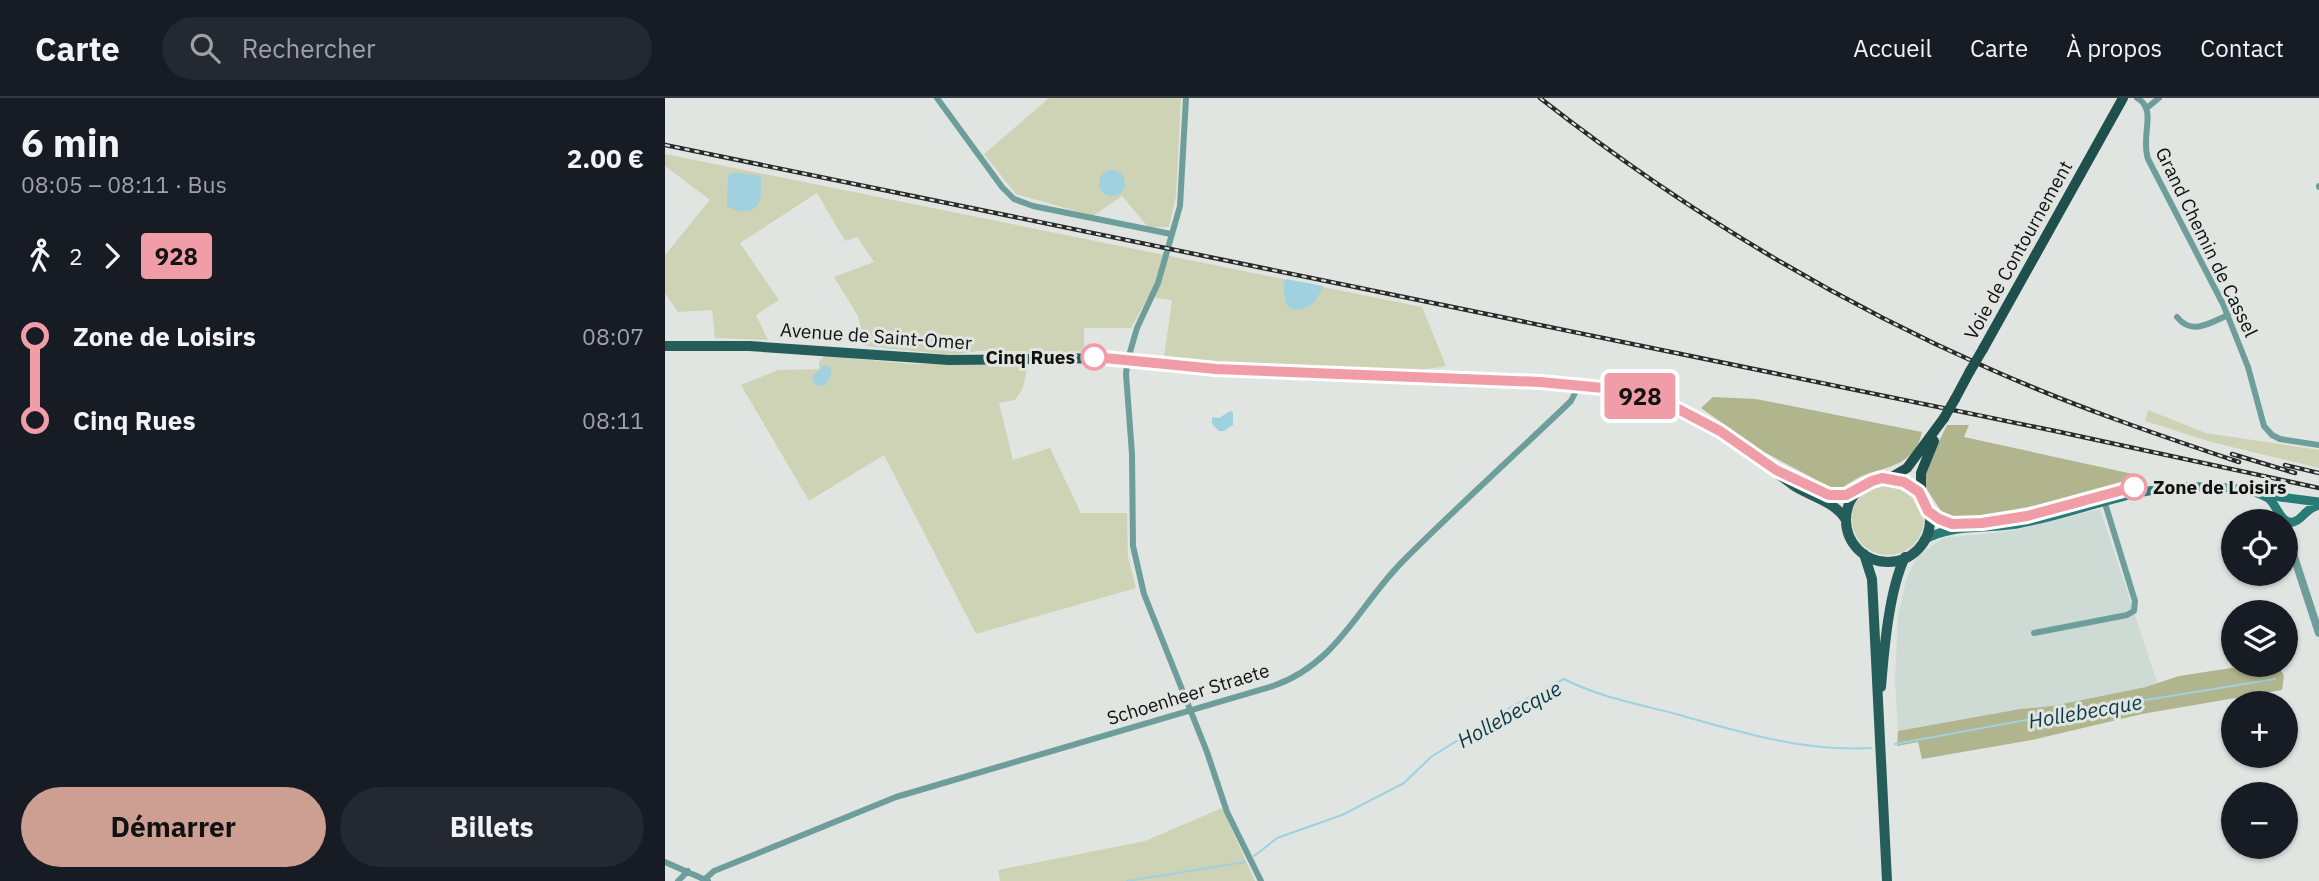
<!DOCTYPE html>
<html lang="fr">
<head>
<meta charset="utf-8">
<style>
  :root { --surface:#171b24; --page:#242831; --text:#f1f3f6; --muted:#9ea1a6; --line:#363941; --accent:#cd9f92 }
  body { margin:0; font-family:"IBM Plex Sans",sans-serif; background:var(--page); color:var(--text); height:100vh; display:flex; flex-direction:column; font-size:26px; white-space:nowrap }
  * { box-sizing:border-box; margin:0 }
  p { font-size:23px; color:var(--muted) }
  .icon { flex:none; width:38px; height:38px; fill:none; stroke:currentColor; stroke-width:2; stroke-linecap:round; stroke-linejoin:round }
  .map { position:relative; flex:1; overflow:hidden }
  .side { display:flex; flex-direction:column; background:var(--surface); width:665px }
  .side>* { flex:none }
  .badge { padding:0 14px; border-radius:5px; font-size:24px; line-height:46px }
  .fabs { position:absolute; left:1556px; top:411px; display:grid; gap:14px }
  .fabs a { display:grid; place-items:center; width:77px; height:77px; border-radius:50%; background:var(--surface); box-shadow:0 2px 5px #0004; font-size:35px }
  .map>.badge { position:absolute; translate:-50% -50%; box-shadow:0 0 0 4px #fff }
  .legs { display:flex; align-items:center; gap:10px; height:77px; padding:0 21px; font-size:23px }
  .legs p { margin-inline-start:auto }
  .head { display:flex; align-items:center; justify-content:space-between; height:119px; padding:0 21px }
  h1 { font-size:38px; font-weight:800; line-height:52px }
  .primary-button { display:flex; gap:14px; margin-top:auto; padding:14px 21px }
  .primary-button a { flex:1; height:80px; border-radius:42px; background:var(--accent); color:#111; font-size:28px; font-weight:800; line-height:80px; text-align:center }
  .primary-button a+a { background:var(--page); color:var(--text) }
  ul { padding:0 21px; list-style:none }
  li { display:flex; align-items:center; gap:24px; height:84px; font-size:26px }
  li i { display:grid; place-items:center; width:10px; height:100%; margin:0 9px; background:currentColor }
  li i::after { content:''; width:18px; height:18px; margin:-9px; border:5px solid; border-radius:50%; background:var(--surface) }
  li p { margin-inline-start:auto }
  li:first-child i { background:linear-gradient(#0000 50%,currentColor 0) }
  li:last-child i { background:linear-gradient(currentColor 50%,#0000 0) }
  header { display:flex; align-items:center; gap:42px; box-sizing:border-box; height:98px; padding:0 35px; background:var(--surface); border-bottom:2px solid var(--line) }
  header strong { font-size:33px }
  nav { display:flex; gap:38px; margin-inline-start:auto; font-size:24px }
  .search { width:490px; height:63px; background:var(--page); display:flex; align-items:center; gap:18px; box-sizing:border-box; padding:0 24px; border-radius:38px; color:var(--muted); font-size:26px }
  main { display:flex; flex:1; min-height:0 }
  .map>svg:first-child { display:block }
  .built { fill:#cedad4 }
  .green { fill:#cfd3b6 }
  .forest { fill:#b0b58d }
  .water { fill:#9fd1de }
  .lines { fill:none; stroke-linecap:round; stroke-linejoin:round }
  .stream { stroke:#9fd1de; stroke-width:2 }
  .minor { stroke:#6e9e9b; stroke-width:6 }
  .tertiary { stroke:#6e9e9b; stroke-width:8 }
  .secondary { stroke:#297b77; stroke-width:9 }
  .primary { stroke:#255d5a; stroke-width:10 }
  .trunk { stroke:#20504e; stroke-width:10 }
  .rail-casing { stroke:#292b2b; stroke-width:4.5 }
  .rail { stroke:#e0e5e2; stroke-width:2; stroke-dasharray:5; stroke-linecap:butt }
  .trunk-bridge { stroke:#20504e; stroke-width:10 }
  .line-1-casing { stroke:#fff; stroke-width:16 }
  .line-1 { stroke:#f19da7; stroke-width:10 }
  .stop-1-dot { fill:#fff; stroke:#f19da7; stroke-width:3.5 }
  .labels { text-anchor:middle; dominant-baseline:central; stroke-width:6; stroke-linejoin:round; paint-order:stroke }
  .street-label { font-size:19px; fill:#0f1010; stroke:#e0e5e2 }
  .stop-label { font-size:19px; font-weight:bold; fill:#0f1010; stroke:#e0e5e2; text-anchor:end }
  .water-label { font-size:21px; font-style:italic; fill:#0c3a44; stroke:#e0e5e2 }
</style>
</head>
<body>
<header>
<strong>Carte</strong>
<div class="search"><svg class="icon" aria-label="search" viewBox="0 0 24 24"><circle cx="10" cy="10" r="6"/><path d="M15 15l6 6"/></svg>Rechercher</div>
<nav><a>Accueil</a><a>Carte</a><a>À propos</a><a>Contact</a></nav>
</header>
<main>
<section class="side">
<div class="head"><div><h1>6 min</h1><p>08:05 – 08:11 · Bus</p></div><b>2.00 €</b></div>
<div class="legs"><svg class="icon" aria-label="walk" viewBox="0 0 24 24"><circle cx="13" cy="4" r="2"/><path d="M13 8l-2 6 4 7M11 14l-3 7M7 12l3-4h3l4 4"/></svg>2<svg class="icon" aria-label="forward" viewBox="0 0 24 24"><path d="M9 5l7 7-7 7"/></svg><b class="badge" style="background:#f19da7;color:#111">928</b></div>
<ul>
<li><i style="color:#f19da7"></i><b>Zone de Loisirs</b><p>08:07</p></li>
<li><i style="color:#f19da7"></i><b>Cinq Rues</b><p>08:11</p></li>
</ul>
<div class="primary-button"><a>Démarrer</a><a>Billets</a></div>
</section>
<div class="map">
<svg width="1654" height="783" viewBox="0 0 1654 783">
  <rect width="100%" height="100%" fill="#e0e5e2"/>
  <path class="built" d="M1435,411L1493,587L1387,608L1355,611L1233,633L1230,582L1233,518L1241,482L1252,459L1278,440L1346,433Z"/>
  <path class="green" d="M384,0H516L511,98L504,129H483L457,98L428,118L351,96L319,56Z
    M0,56L757,209L781,268L746,274L612,269L499,259L507,202L483,199L466,230H419V253L362,256L356,253H314L287,257L200,248L193,218L169,179L209,164L192,139L180,143L152,95L75,145L114,202L91,217L103,242L50,240L47,212L13,214L0,195V157L45,102L0,68Z
    M159,258L247,266H363L358,290L350,302L334,305L348,362L385,350L416,415H462L463,459L471,490L311,536L219,357L144,403L76,287L113,272L154,271V264Z
    M1483,312L1541,335L1654,352V370L1546,344L1480,323Z
    M1187 421a36 36 0 1 1 72 0a36 36 0 1 1-72 0Z
    M557,710L590,783H335L333,772L480,743Z"/>
  <path class="forest" d="M1048,299L1091,301L1257,334C1250,367 1224,368 1197,378C1188,382 1180,388 1172,393L1097,353L1036,310Z
    M1282,327H1304L1299,339L1468,376L1466,381L1375,407L1294,421L1276,413L1259,387L1260,372Z
    M1586,567H1613L1619,578L1617,592L1477,616L1367,642L1257,661L1253,644L1232,648L1233,633L1355,611L1387,608L1481,589L1514,578Z"/>
  <path class="water" d="M434 85a13 13 0 1 1 26 0a13 13 0 1 1-26 0Z
    M69,74L96,78C95,85 97,95 95,102C90,117 71,116 62,107L63,78Z
    M621,181L658,188C652,203 645,212 628,212L621,206L618,186Z
    M159,267L165,269L167,275L160,287L154,288L149,285L147,279Z
    M565,313L568,314V327L559,333H554L547,326V319L554,320Z"/>
  <g class="lines">
    <path class="stream" d="M1230,646L1388,617L1610,581
      M589,758L612,740L677,717L739,685L766,659L846,609L899,581C934,599 973,606 1011,616C1076,634 1138,654 1206,650
      M462,783L580,764"/>
    <path class="minor" d="M272,0L337,89L349,101L368,108L506,136
      M521,0L515,108L493,185L472,230L463,261L461,276L467,356L468,448L479,496L542,654L562,714L596,783
      M1472,0C1493,12 1475,36 1483,61L1558,206L1583,269L1599,328L1607,337L1615,341L1654,347
      M1483,9L1494,0
      M1654,88V89
      M1512,219C1527,238 1545,225 1563,217
      M1369,535L1462,517L1469,513L1470,503L1439,402
      M0,764L43,783
      M40,781L49,773L231,699L608,588C673,566 694,506 740,461C794,407 851,356 906,303L914,287
      M13,783L23,773"/>
    <path class="tertiary" d="M1620,431L1654,535"/>
    <path class="secondary" d="M1598,394L1615,399L1654,404
      M1263,413L1283,425H1317L1384,413L1456,391
      M1259,442C1285,426 1322,431 1352,426C1419,414 1470,386 1540,389C1559,390 1586,389 1603,400C1612,406 1615,426 1628,424C1638,422 1640,410 1654,407"/>
    <path class="primary" d="M0,248H84L284,262L448,260L551,270L897,286C999,292 1049,328 1128,387C1146,399 1170,403 1181,422
      M1181 422a42 42 0 1 1 84 0a42 42 0 1 1-84 0Z
      M1145,389C1163,398 1175,399 1194,391
      M1199,456L1207,481L1222,783
      M1216,589C1219,552 1224,492 1240,459"/>
    <path class="trunk" d="M1318,251L1458,0
      M1290,301L1305,273
      M1225,380L1242,370L1279,320
      M1256,397V375L1269,343"/>
    <defs>
      <path id="rail" d="M875,0C1013,108 1164,200 1325,271C1406,307 1490,336 1574,364
        M0,47L1390,333L1654,390
        M1567,356L1630,375
        M1620,367L1654,375"/>
    </defs>
    <use href="#rail" class="rail-casing"/>
    <use href="#rail" class="rail"/>
    <path class="trunk-bridge" d="M1305,273L1318,251
      M1279,320L1290,301"/>
  </g>
  <g class="lines">
    <defs>
      <path id="line-1" d="M429,259L551,271L875,284L949,291L984,300L1015,312L1055,333L1111,372L1164,397H1181L1207,383L1217,380L1239,384L1254,394L1263,413L1274,421L1287,426L1317,425L1362,418L1469,389"/>
    </defs>
    <use href="#line-1" class="line-1-casing"/>
    <use href="#line-1" class="line-1"/>
  </g>
  <g class="stop-1-dot">
    <circle cx="429" cy="259" r="12"/>
    <circle cx="1469" cy="389" r="12"/>
  </g>
  <g class="labels">
    <g class="street-label">
      <text transform="translate(1542 144) rotate(64)">Grand Chemin de Cassel</text>
      <text transform="translate(1353 152) rotate(-61)">Voie de Contournement</text>
      <text transform="translate(211 238) rotate(4)">Avenue de Saint-Omer</text>
      <text transform="translate(523 596) rotate(-17)">Schoenheer Straete</text>
    </g>
    <g class="stop-label">
      <text x="410" y="259">Cinq Rues</text>
      <text x="1488" y="389" text-anchor="start">Zone de Loisirs</text>
    </g>
    <g class="water-label">
      <text transform="translate(1420 613) rotate(-10)">Hollebecque</text>
      <text transform="translate(844 616) rotate(-29)">Hollebecque</text>
    </g>
  </g>
</svg>
<div class="fabs">
<a><svg class="icon" aria-label="locate" viewBox="0 0 24 24"><circle cx="12" cy="12" r="6"/><path d="M12 2v4M12 18v4M2 12h4M18 12h4"/></svg></a>
<a><svg class="icon" aria-label="layers" viewBox="0 0 24 24"><path d="M12 4l9 5-9 5-9-5zM3 14l9 5 9-5"/></svg></a>
<a>+</a>
<a>−</a>
</div>
<b class="badge" style="left:975px;top:298px;background:#f19da7;color:#111">928</b>
</div>
</main>
</body>
</html>
